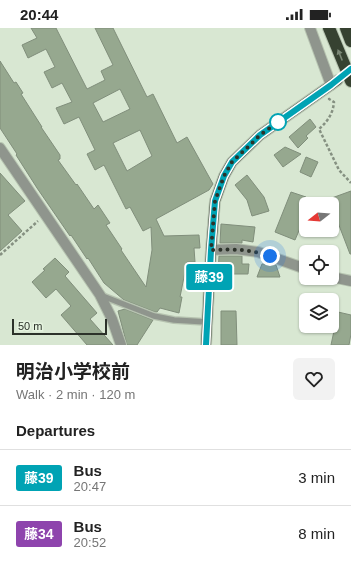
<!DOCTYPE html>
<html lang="en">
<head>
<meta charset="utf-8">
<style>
  :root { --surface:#fff; --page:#f2f2f2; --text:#222; --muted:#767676; --line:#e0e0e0 }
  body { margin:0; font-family:Arial,"Noto Sans JP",sans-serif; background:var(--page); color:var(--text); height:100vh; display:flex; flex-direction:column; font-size:15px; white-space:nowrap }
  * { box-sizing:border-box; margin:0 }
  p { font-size:13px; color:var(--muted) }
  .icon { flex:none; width:22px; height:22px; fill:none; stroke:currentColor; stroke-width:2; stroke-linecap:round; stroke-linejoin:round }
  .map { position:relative; height:317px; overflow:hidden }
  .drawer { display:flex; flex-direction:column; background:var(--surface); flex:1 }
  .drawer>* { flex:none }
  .badge { padding:0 8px; border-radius:3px; font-size:14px; line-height:26px }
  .needle { width:26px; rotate:253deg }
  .controls { position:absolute; left:299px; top:169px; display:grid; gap:8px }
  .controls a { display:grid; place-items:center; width:40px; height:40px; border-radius:6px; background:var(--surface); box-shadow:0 1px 3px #0004; font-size:20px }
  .scale { position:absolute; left:12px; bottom:10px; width:95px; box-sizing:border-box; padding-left:4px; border:2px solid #2c322a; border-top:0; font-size:11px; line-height:14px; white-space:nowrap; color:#2c322a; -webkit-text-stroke:3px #e5f4df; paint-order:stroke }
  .you { position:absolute; width:20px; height:20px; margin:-10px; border:3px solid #fff; border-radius:50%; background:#1a73e8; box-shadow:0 0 0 6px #1a73e833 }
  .map>.badge { position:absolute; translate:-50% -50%; box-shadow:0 0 0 2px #fff }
  h2 { padding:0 16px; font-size:15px; line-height:36px }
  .round { display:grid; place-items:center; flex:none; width:42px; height:42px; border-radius:6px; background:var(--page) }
  .headline { display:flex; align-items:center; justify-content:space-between; height:68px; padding:0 16px }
  h1 { font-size:19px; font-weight:700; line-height:30px }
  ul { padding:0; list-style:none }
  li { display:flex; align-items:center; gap:12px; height:56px; padding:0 16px; border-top:1px solid var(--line) }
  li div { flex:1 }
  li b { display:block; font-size:15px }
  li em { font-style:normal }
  li .badge { min-width:44px; font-weight:700; text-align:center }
  .status { display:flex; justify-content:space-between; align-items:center; height:28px; padding:0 20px; background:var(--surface); direction:ltr }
  .status svg { height:11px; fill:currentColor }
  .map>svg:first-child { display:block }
  .building { fill:#96a88f; stroke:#808e7b; fill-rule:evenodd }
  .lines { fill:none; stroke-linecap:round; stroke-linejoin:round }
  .lane-casing { stroke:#b6c3b0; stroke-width:8 }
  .street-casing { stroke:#b6c3b0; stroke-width:12 }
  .primary-casing { stroke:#b6c3b0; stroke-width:12 }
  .highway-casing { stroke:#b6c3b0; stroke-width:14 }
  .path { stroke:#859081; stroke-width:2.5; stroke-dasharray:3 2; stroke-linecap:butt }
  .lane { stroke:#8f958d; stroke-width:5.5 }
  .street { stroke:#8f958d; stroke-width:10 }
  .primary { stroke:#4d5849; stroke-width:10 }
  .highway { stroke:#364231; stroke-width:12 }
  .oneway { fill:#7c8977 }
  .line-casing { stroke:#fff; stroke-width:9 }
  .line { stroke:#00a3b4; stroke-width:6 }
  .walk { stroke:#2c322a; stroke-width:4; stroke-dasharray:0 7.2 }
  .stop-dot { fill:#fff; stroke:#00a3b4; stroke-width:2 }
</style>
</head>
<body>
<div class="status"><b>20:44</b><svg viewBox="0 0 49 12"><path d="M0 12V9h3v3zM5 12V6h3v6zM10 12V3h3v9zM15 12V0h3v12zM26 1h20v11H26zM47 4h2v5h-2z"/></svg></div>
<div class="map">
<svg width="351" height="317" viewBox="0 0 351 317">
  <rect width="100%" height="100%" fill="#d8e7d2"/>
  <path class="building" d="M31,0H56L87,61L105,52L101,43L113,37L95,0H113L147,69L153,66L177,115L187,109L213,156L209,162L156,191L164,208L199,207L200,220H194L195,234H187L180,269H182L179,285L160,280L157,284H155L124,272L104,255L88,230L87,231L71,207L70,208L37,160L16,127L17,126L0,100V33L14,55L16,54L23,65L21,66L42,99H41L60,127V131L58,132L76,157L77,156L94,181L98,177L110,195L106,197L122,221L121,222L146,259L152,222L151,199L143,203L130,179L126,181L104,137L95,142L87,126L95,122L79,89L64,96L56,80L72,74L62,55L52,60L44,44L55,39L46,21L28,30L22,17L37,10ZM120,61L130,81L103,94L93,75ZM140,102L152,128L127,143L113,115Z
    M310,91L316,99L306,108L308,110L298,120L289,109Z
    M285,119L301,126L283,139L274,127Z
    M306,129L318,134L311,149L300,144Z
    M0,145L25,173L8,187L22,203L0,223Z
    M247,147L264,169L269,183L252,188L247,172L235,157Z
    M351,163V226H350L332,179V176H331L329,171Z
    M291,164L306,169V186L295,212L275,204Z
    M221,196L255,199L253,214L242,212V215H220Z
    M219,228H242V236H249L248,246H218Z
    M55,230L69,244L65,248L97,285L90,291L113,317H87L61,287L71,278L56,261L46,270L32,254L45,242L43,241Z
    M262,236H273L276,237L280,249H257Z
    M125,281L153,292L137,317H127L118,283Z
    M221,283H236L237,317H221Z
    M338,284L351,287V306L349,317H331Z"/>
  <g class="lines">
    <defs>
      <path id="lane" d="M100,267L154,288L174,292L207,294"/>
      <path id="street" d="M310,0L331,57
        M0,120L100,267L112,291L121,317
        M211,222L236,221L258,224L306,241
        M332,249L351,253"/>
      <path id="primary" d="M206,317L211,222L215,173L224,148L232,134L260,107L338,52"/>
      <path id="highway" d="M329,0L351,53
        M346,0L351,13"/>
    </defs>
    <use href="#lane" class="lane-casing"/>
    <use href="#street" class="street-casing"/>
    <use href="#primary" class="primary-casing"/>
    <use href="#highway" class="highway-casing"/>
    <path class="path" d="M330,71H329L334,74C333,86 327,94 319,101L339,142L351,155
      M0,227L38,193"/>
    <use href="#lane" class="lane"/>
    <use href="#street" class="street"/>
    <use href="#primary" class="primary"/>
    <use href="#highway" class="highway"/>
  </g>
  <defs><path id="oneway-solid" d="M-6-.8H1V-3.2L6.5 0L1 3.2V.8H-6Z"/></defs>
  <use class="oneway" href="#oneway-solid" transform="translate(340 27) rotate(-112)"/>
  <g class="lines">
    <defs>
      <path id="line" d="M206,317L211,222L215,173L224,148L232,134L260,107L331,57L351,41"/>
    </defs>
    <use href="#line" class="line-casing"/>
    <use href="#line" class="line"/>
    <path class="walk" d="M270,228C250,221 232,221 211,222L215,173L224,148L232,134L251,116L260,107L284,90L278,94"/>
  </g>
  <circle class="stop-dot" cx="278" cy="94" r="8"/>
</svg>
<div class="controls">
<a><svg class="needle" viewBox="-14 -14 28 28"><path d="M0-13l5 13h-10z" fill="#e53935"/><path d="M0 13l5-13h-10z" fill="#767676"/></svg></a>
<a><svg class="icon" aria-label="locate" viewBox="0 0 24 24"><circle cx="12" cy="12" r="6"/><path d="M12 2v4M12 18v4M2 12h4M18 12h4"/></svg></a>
<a><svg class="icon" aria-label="layers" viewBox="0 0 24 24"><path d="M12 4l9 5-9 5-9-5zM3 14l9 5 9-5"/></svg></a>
</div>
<div class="scale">50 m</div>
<div class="you" style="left:270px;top:228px"></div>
<b class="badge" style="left:209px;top:249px;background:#00a3b4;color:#fff">藤39</b>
</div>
<section class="drawer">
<div class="headline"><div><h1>明治小学校前</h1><p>Walk · 2 min · 120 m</p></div><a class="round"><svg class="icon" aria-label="heart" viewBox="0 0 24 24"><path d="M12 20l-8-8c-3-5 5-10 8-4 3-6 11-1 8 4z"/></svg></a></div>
<h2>Departures</h2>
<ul>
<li><span class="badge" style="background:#00a3b4;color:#fff">藤39</span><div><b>Bus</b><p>20:47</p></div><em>3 min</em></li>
<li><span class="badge" style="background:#8e44ad;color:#fff">藤34</span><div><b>Bus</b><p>20:52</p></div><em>8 min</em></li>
</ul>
</section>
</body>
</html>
